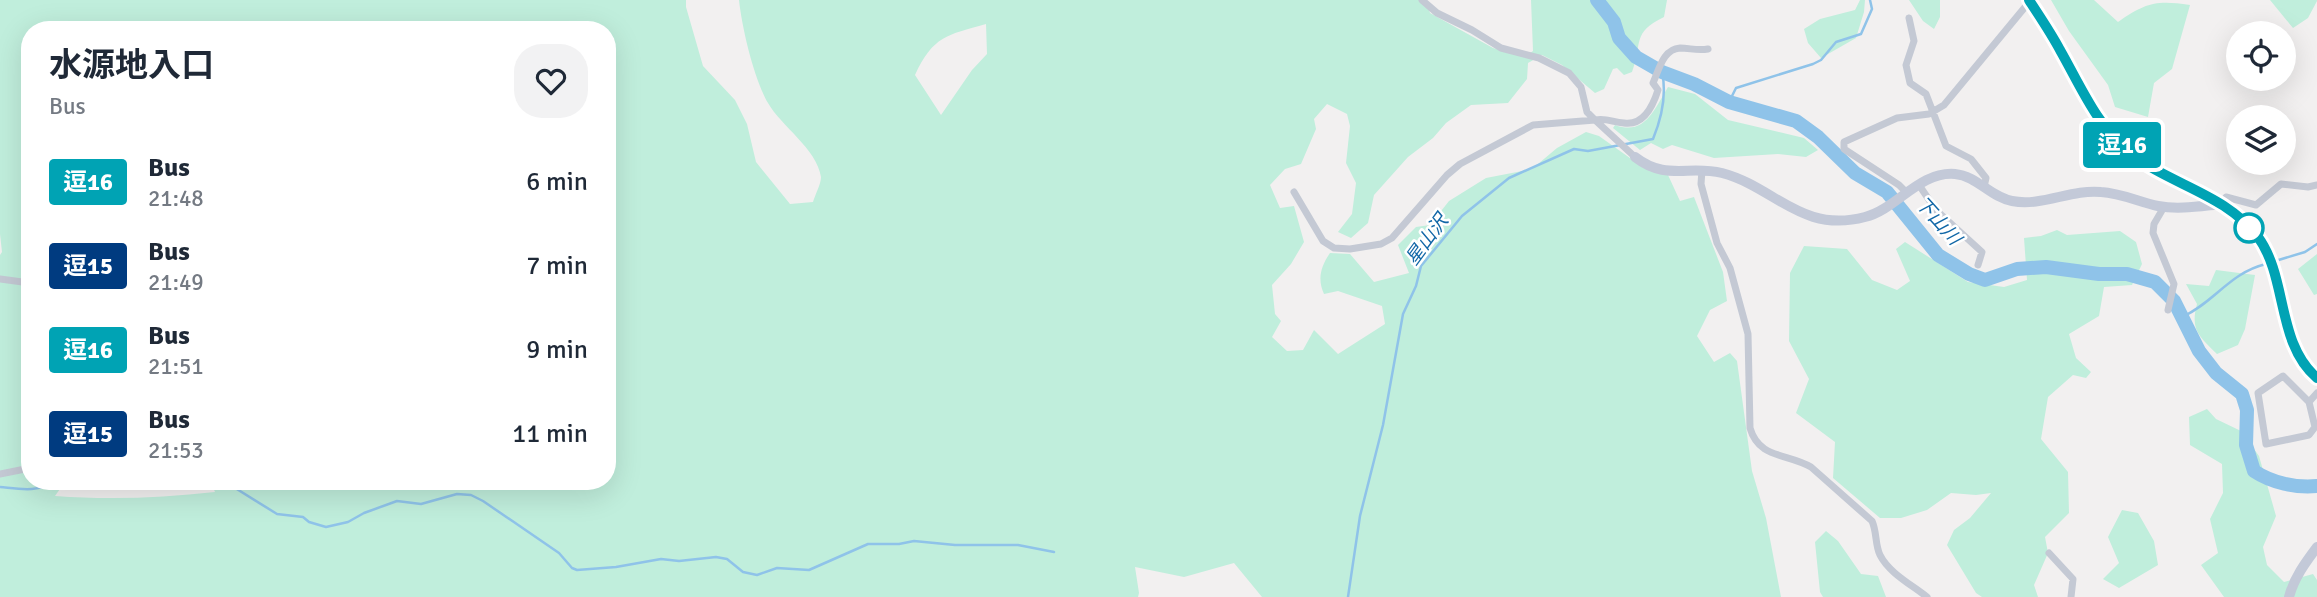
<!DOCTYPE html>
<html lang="en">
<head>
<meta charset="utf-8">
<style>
  :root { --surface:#fff; --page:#f2f2f3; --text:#1f2937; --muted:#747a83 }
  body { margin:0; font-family:Signika,"Noto Sans JP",sans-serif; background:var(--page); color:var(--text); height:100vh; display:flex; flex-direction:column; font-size:26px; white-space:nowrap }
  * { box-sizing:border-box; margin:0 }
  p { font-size:23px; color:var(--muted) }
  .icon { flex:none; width:38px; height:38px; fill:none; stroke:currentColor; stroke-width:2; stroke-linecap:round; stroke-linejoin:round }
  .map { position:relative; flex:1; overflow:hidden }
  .drawer { position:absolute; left:21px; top:21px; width:595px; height:469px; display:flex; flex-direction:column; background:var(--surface); border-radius:28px; box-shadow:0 7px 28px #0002 }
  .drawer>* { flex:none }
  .badge { padding:0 14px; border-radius:5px; font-size:24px; line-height:46px }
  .tools { position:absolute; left:2226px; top:21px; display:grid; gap:14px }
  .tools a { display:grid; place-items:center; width:70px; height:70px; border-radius:50%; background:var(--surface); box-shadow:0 7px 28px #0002; font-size:35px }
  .map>.badge { position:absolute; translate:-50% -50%; box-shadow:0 0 0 4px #fff }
  .round { display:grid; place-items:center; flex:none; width:74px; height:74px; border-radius:28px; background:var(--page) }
  .overview { display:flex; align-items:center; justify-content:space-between; height:119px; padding:0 28px }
  h1 { font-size:33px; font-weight:700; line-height:52px }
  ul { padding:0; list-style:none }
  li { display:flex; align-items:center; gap:21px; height:84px; padding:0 28px }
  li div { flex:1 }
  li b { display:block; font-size:26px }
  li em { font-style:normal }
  li .badge { min-width:77px; font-weight:700; text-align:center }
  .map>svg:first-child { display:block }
  .green { fill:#c0eedc; fill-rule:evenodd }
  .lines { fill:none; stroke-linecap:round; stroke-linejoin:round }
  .stream { stroke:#8fc3e9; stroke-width:2.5 }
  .river { stroke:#8fc3e9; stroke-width:14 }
  .street { stroke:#c4c9d4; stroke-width:7 }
  .secondary { stroke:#c3c9d8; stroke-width:10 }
  .primary { stroke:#b1b9ce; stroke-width:10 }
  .line-casing { stroke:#fff; stroke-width:16 }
  .line { stroke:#00a3b4; stroke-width:10 }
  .stop-dot { fill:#fff; stroke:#00a3b4; stroke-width:3.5 }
  .labels { text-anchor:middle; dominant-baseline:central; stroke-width:5; stroke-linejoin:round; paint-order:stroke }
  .water-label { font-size:19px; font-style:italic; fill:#1167a7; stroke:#fff }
</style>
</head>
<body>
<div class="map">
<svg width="2317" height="597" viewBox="0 0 2317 597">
  <rect width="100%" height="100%" fill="#f2f0f0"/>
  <path class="green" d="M0,0H686V7L703,66L735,100L747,124L756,162L790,204L813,202C815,195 821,184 821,177C817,149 781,126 768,103C754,79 742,28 739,0H1426L1430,13L1493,48L1524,57L1533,51L1531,0H1667L1664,17C1631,33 1643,43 1632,72L1624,75L1617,68L1613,69L1604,89L1595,93L1562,65L1542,55L1528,63L1527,79L1508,103L1471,105L1446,123L1433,138L1408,157L1374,195L1368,223L1351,238L1338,232L1352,214L1356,183L1346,163L1350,126L1347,114L1327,104L1314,119L1316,129L1301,164L1285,169L1270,185L1280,208L1294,206L1304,242L1291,264L1272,285L1275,314L1281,321L1272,337L1287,351L1303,350L1314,330L1338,354L1385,324L1382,306L1338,291L1324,294C1317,279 1321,266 1330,253L1350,254L1374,282L1409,273L1398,245L1416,227L1430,225L1449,201L1486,178L1532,169L1557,148L1586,132L1599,136L1644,168L1668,175L1680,201L1694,197L1723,272L1727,301L1710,310L1697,336L1714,362L1730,353L1737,361L1752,471L1766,518L1781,597H1262L1234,563L1184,577L1135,567L1139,593L1138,597H0V255L2,252L0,234ZM986,24L987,54L972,70L941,115L915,75C933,36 947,35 986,24ZM30,30H607V481H409L402,484L398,481H197L212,485L215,492C161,498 109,500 55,496L62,486L73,481H30Z
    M1860,0H1865L1864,12L1856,38L1821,58L1808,43L1804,29L1820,19L1855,10Z
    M1909,0H1940V17L1934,29L1923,21Z
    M2051,0H2094L2118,22C2146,3 2155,0 2190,5L2172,69L2154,83L2148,117L2115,107L2108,85L2069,31Z
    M2270,0H2317V1L2308,18L2293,28Z
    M1668,87L1695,94L1728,120L1804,138L1818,150L1806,157L1778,154L1714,158L1672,145L1663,149L1651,143L1640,150L1613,128L1615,125C1645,136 1654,110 1668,87Z
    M2057,230L2067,235L2120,231L2136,242L2142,264L2132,285L2104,287L2099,316L2069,334L2076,358L2091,372L2086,378L2073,375L2048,397L2041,439L2068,472L2069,513L2045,537L2048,553L2034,585L2038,597H1982L1976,593L1947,545L1954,530L1970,518L1991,493L1976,495L1951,493L1927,510L1901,518H1880L1833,478L1835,442L1796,413L1809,379L1789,341L1790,273L1804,246L1847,249L1872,280L1897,290L1910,281L1896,249L1905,242L1968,282L2004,287L2027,280L2024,238L2041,236Z
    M2317,254V294L2314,295L2298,269Z
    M2216,270L2255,275L2245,329L2238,345L2217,354C2199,336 2190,330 2197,304L2186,284L2209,286Z
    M2207,409L2216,419L2241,431L2259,456L2276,516L2263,547L2267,565L2284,582L2313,574L2317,580V597H2224L2201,565L2218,553L2210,519L2223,493L2222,464L2190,445L2189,417Z
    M2122,510L2138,513L2154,541L2158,565L2119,588L2103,579L2119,563L2108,537Z
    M1826,531L1838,541L1861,574L1878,576L1886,597H1823L1820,592L1815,542Z"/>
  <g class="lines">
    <path class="stream" d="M1729,102L1736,88L1813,64L1821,60L1836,42L1861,34L1872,9L1870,0
      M2272,262L2305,252L2317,244
      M2182,317C2215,302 2229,273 2266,264
      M224,481L277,514L303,517L309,522L326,527L348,522L364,513L397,501L421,504L457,494L471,495L483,501L559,553L572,568L577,570L616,567L661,559L679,561L716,557L727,559L743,572L757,575L777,568L809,570L868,544H899L914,541L955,545H1018L1054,552
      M0,487C20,489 37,493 55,481
      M1348,597L1360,516L1383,425L1403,314L1416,286L1421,266L1462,216L1509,178L1574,149L1588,151L1653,139C1662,117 1667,95 1662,72"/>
    <path class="river" d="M1597,0L1614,22L1619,38L1636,57L1662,72L1694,84L1729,102L1796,121L1818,137L1855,173L1887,192L1938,255L1969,274L1985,280L2017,269L2046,267L2099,274H2127L2155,282L2174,301L2199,351L2216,373L2242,394L2247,410L2246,445L2254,471C2272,483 2296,488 2317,486"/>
    <path class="street" d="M1422,0L1437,13L1472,30L1501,48L1539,58L1569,73L1581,87L1587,112L1595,120C1607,118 1612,122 1624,123C1644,126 1653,106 1658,90L1653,83C1659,70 1663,49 1680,48C1690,48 1697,51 1708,49
      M1909,18L1914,41L1906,65L1910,83L1926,94L1946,146L1971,159L1986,178L1984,187
      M1702,170L1701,184L1717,243L1730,268L1748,334L1750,428C1759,459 1787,453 1811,467L1872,521C1877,532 1875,545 1880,555C1889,573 1912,585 1927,597
      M1919,185L1936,210L1982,252L1978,265
      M1294,192L1323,241L1334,248L1350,249L1381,244L1392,238L1447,175L1460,164L1533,125L1595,120L1635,157
      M1907,193L1899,185L1844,149V142L1897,118L1929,114L1944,105L2030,1
      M2222,204L2226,197L2256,205L2281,184L2308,187L2317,185
      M2164,207L2154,224L2153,233L2174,284L2168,310
      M0,279L30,283
      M2283,376L2309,402L2315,427L2309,435L2266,444L2258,393Z
      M2309,402L2317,393
      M0,474L30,468
      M2049,553L2073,579L2071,597"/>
    <path class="secondary" d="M1635,157C1666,181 1688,165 1722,173C1775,187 1801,234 1865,217C1897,209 1919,171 1955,174C1977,176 1990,197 2012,201C2042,207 2071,189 2101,192C2121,193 2139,202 2158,206C2179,210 2201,206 2222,204
      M2289,597C2294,578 2305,563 2317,547"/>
    <path class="primary" d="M2029,0C2040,17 2051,33 2060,50C2080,85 2097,126 2129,152C2169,185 2225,193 2257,237C2288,278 2276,343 2317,378"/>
  </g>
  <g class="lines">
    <defs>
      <path id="line" d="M2029,0C2040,17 2051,33 2060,50C2080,85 2097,126 2129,152C2169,185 2225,193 2258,237C2288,278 2276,343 2317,378"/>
    </defs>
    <use href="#line" class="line-casing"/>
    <use href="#line" class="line"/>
  </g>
  <circle class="stop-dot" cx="2249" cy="228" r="14"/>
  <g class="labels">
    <g class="water-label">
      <text transform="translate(1938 221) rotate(48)">下山川</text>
      <text transform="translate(1427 240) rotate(-54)">星山沢</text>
    </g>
  </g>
</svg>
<div class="tools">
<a><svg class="icon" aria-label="locate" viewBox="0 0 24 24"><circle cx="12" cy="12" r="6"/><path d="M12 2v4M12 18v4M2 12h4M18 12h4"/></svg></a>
<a><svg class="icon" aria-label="layers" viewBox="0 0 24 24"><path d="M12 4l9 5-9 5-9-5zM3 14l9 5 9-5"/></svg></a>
</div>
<b class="badge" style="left:2122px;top:145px;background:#00a3b4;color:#fff">逗16</b>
<section class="drawer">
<div class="overview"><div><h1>水源地入口</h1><p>Bus</p></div><a class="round"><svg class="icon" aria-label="heart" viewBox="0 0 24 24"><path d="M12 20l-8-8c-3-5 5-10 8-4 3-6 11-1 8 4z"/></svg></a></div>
<ul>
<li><span class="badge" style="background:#00a3b4;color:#fff">逗16</span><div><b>Bus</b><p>21:48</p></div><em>6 min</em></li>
<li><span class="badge" style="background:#003b80;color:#fff">逗15</span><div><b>Bus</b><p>21:49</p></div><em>7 min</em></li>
<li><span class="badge" style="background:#00a3b4;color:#fff">逗16</span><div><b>Bus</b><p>21:51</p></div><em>9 min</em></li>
<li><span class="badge" style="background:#003b80;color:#fff">逗15</span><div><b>Bus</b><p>21:53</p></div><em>11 min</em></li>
</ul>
</section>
</div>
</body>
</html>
